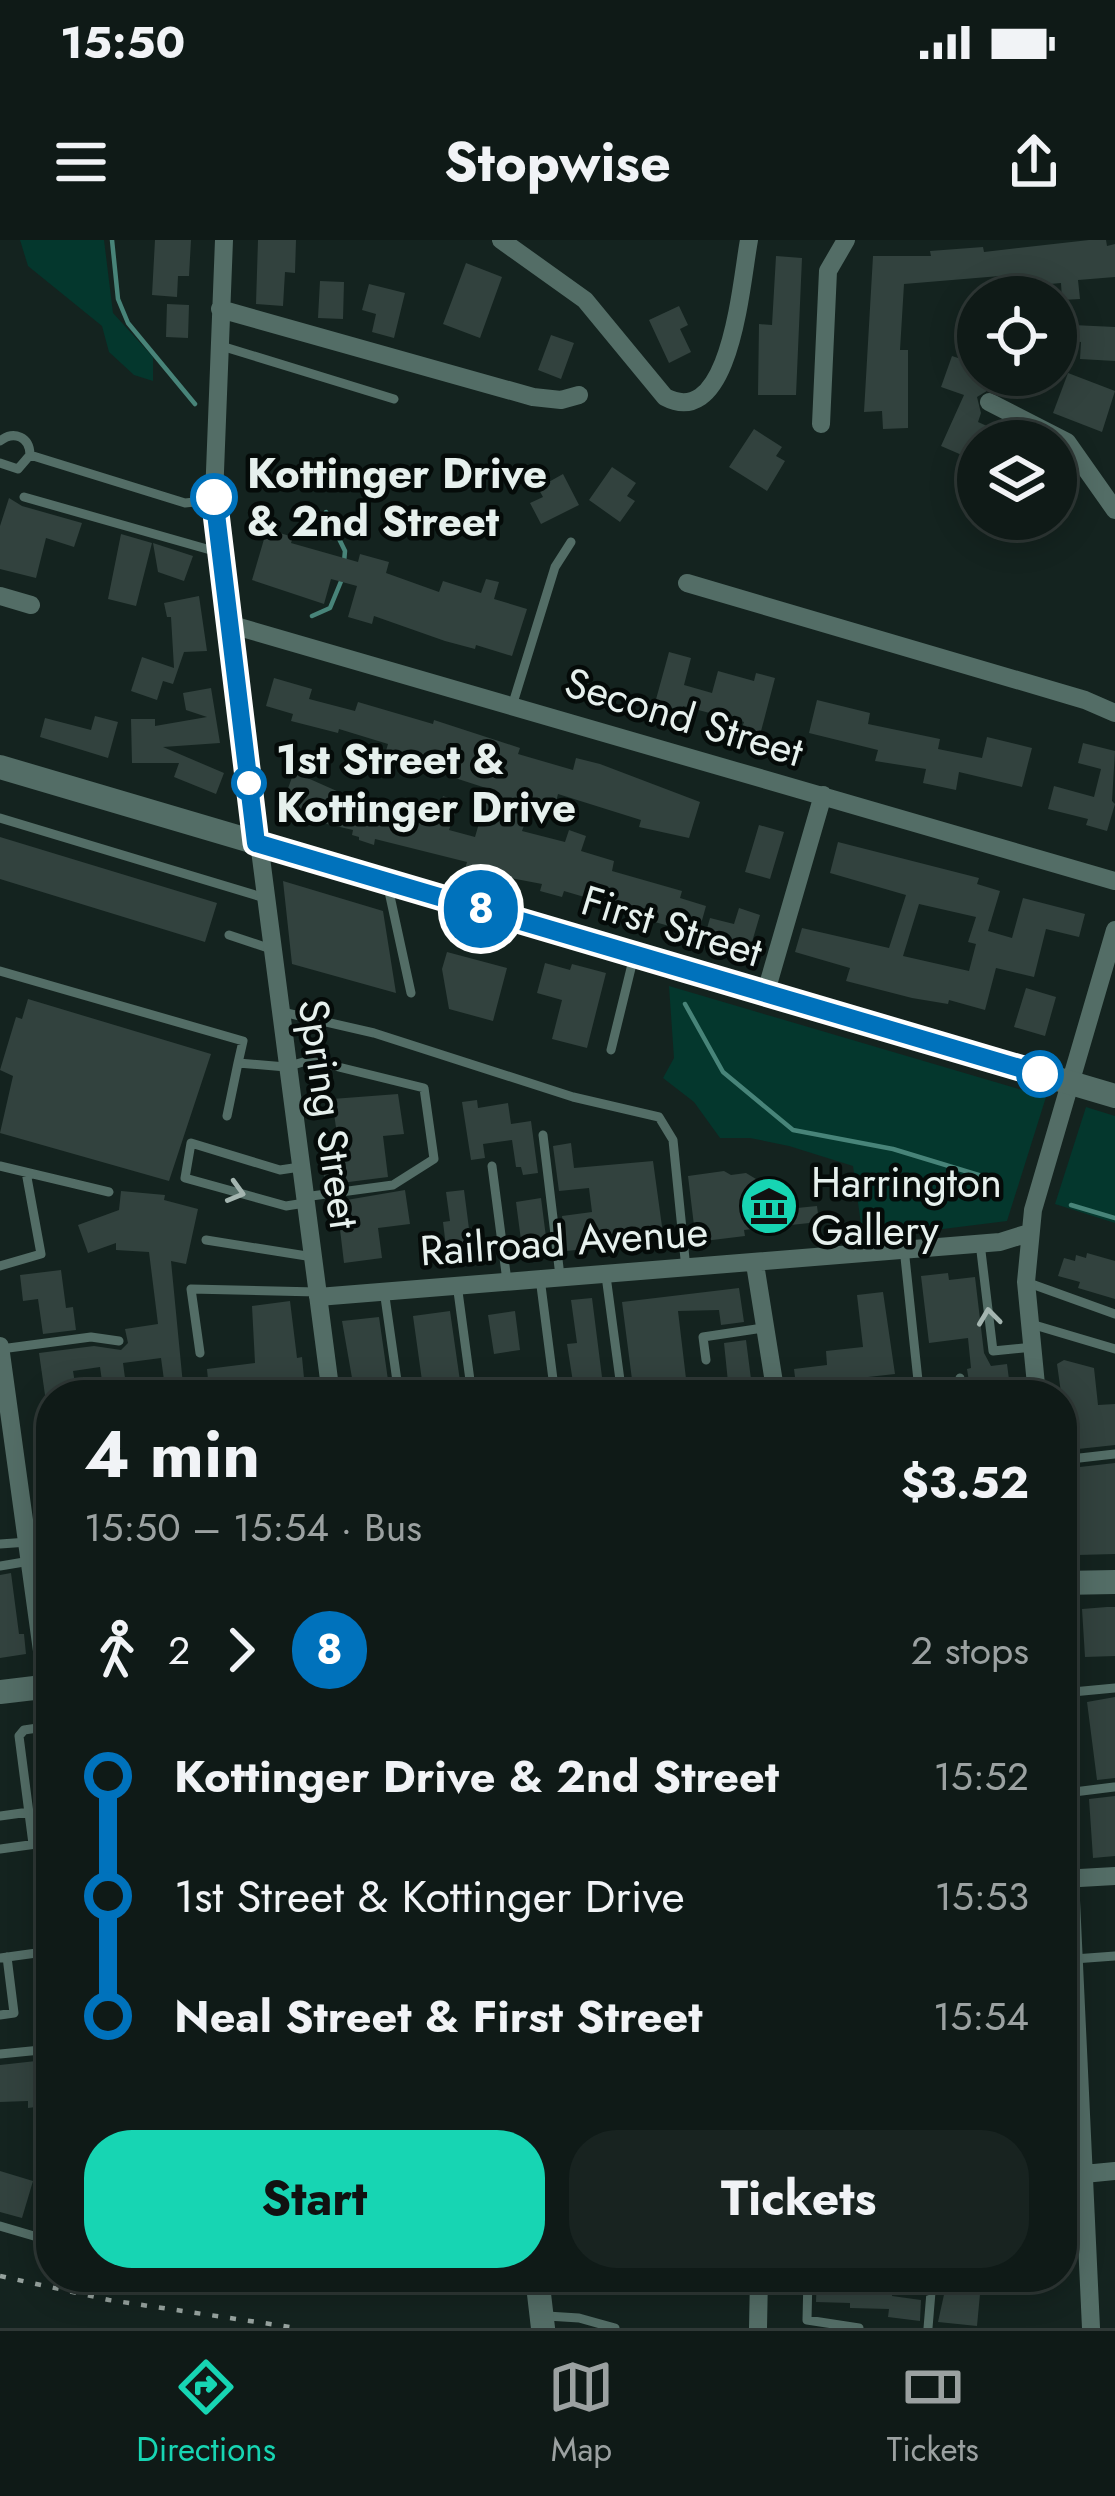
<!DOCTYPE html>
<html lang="en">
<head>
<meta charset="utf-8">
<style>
  :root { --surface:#0f1a17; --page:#182320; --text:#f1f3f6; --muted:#9ba1a1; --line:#2f3836; --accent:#17d5b3 }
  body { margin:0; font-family:Jost,sans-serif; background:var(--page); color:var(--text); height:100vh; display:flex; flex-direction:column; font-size:45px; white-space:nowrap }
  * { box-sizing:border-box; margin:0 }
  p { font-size:39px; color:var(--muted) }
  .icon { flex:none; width:66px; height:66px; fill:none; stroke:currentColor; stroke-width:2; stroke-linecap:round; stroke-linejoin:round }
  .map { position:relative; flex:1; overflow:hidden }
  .sheet { position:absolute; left:36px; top:1140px; width:1041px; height:912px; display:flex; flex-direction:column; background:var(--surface); border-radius:48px; box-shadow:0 6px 30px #0003,0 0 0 3px var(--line) }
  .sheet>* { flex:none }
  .badge { padding:0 24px; border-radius:39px; font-size:42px; line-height:78px }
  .fabs { position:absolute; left:957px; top:36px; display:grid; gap:24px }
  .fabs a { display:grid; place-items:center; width:120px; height:120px; border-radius:50%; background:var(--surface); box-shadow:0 6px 30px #0003,0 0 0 3px var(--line); font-size:60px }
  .map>.badge { position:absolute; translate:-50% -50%; box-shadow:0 0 0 6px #fff }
  .legs { display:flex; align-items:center; gap:18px; height:132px; padding:0 48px; font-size:39px }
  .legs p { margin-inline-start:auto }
  .summary { display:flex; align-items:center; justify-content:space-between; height:204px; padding:0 48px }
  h1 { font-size:66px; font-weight:700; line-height:90px }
  .primary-button { display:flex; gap:24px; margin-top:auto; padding:24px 48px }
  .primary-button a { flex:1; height:138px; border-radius:48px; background:var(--accent); color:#111; font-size:48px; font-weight:700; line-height:138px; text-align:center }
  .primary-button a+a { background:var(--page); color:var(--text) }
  ul { padding:0 48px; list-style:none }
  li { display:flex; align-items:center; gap:42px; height:120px; font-size:45px }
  li i { display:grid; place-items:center; width:18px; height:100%; margin:0 15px; background:currentColor }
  li i::after { content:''; width:30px; height:30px; margin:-15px; border:9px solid; border-radius:50%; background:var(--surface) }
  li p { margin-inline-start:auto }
  li:first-child i { background:linear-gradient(#0000 50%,currentColor 0) }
  li:last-child i { background:linear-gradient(currentColor 50%,#0000 0) }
  .status { display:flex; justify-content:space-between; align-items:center; height:84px; padding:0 60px; background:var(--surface); direction:ltr }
  .status svg { height:33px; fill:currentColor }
  header { display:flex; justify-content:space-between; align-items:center; height:156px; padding:0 48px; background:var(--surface); font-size:54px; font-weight:700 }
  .tab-bar { display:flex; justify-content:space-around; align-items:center; height:168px; border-top:3px solid var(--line); background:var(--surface); font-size:33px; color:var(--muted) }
  .tab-bar a { display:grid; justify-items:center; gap:6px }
  .tab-bar .active { color:var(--accent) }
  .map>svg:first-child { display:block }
  .green { fill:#04372d }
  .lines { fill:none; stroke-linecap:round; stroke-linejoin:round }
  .stream { stroke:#488479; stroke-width:4.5 }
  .building { fill:#32423e; fill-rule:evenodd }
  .service { stroke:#536d66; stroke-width:9 }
  .minor { stroke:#536d66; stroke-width:18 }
  .tertiary { stroke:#536d66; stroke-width:24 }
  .rail { stroke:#96a29e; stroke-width:4.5; stroke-dasharray:6 12; stroke-linecap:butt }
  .oneway { stroke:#a4b5b0 }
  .line-1-casing { stroke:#fff; stroke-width:27 }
  .line-1 { stroke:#0072bc; stroke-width:18 }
  .stop-1-dot { fill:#fff; stroke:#0072bc; stroke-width:6 }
  .labels { text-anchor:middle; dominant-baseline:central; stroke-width:9; stroke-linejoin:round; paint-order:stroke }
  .stop-label { font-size:42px; font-weight:bold; fill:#e6f0ed; stroke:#050b09; text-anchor:start }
  .street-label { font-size:42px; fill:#e6f0ed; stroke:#050b09 }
  .poi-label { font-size:42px; fill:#e6f0ed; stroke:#050b09; text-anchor:start }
</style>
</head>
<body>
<div class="status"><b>15:50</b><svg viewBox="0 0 49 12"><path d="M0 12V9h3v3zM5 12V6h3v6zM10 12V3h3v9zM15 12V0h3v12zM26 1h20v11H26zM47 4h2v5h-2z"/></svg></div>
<header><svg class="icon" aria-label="menu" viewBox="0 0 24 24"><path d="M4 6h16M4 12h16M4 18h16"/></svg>Stopwise<svg class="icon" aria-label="share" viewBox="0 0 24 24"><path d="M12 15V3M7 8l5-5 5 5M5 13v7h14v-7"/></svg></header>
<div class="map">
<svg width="1115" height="2088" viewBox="0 0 1115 2088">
  <rect width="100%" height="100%" fill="#14231f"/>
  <path class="green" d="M20,0H104L113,73L153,117V141L134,135L109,112L102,86L28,26Z
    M669,746L1046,857L1007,981L863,999L853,926L789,906L750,898H720L694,862L663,838L674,818Z
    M1086,867L1115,876V983L1055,964Z"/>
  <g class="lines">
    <path class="stream" d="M112,0L118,59L128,83L195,164
      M326,272L345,311L344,322
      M312,376L330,368L342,339
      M685,764L723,832L793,890L893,909L995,940
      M1071,965L1115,978"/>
  </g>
  <path class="building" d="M155,0H191L189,36H178L177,57L152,55Z
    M258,0H296L295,33L285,32L283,66L256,64Z
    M1089,0H1106L1107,6L1115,4V37L1078,40L1080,59L1062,60L1061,43L1029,46L1028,37L1000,40V36L904,44L900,110H908V188L883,189L882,171L864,172L873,16H931L930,11L983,7L984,12Z
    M776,16L802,18L796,155H758L759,84L772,85Z
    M466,23L502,37L480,98L443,84Z
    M320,41L344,42L343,79L318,78Z
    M369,44L405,53L394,98L372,92L376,74L362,70Z
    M167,64L189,65L188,98L166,97Z
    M679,66L688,85L680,89L691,112L669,123L649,80Z
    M964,77L978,78V135H995L990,149L977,157L981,173L978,182L1020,201H978V222L941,206L964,155L941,147L952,116L961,119Z
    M1073,85L1115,87V121L1080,119L1081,102L1072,101Z
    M551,95L574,103L561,139L538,130Z
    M1068,133L1115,151L1102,192L1053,173Z
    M754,189L782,207L776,216L785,221L767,251L729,227Z
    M612,227L636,243L627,256L635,261L620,282L589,260Z
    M563,234L579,265L541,284L530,263L543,257L538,248Z
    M9,258L22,266L82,283L74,307L46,298L36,338L0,329V286Z
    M267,289L293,297L291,303L358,322L360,314L389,322L386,333L439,352L443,341L481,353L486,339L499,342L494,359L527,369L512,416L476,405L475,409L445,401L374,376L372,384L348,377L357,346L331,339L324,364L252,340Z
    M121,294L152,303L136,366L108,359Z
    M153,303L193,316L184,341L158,332Z
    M199,356L207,411L184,412L173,444L163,441L157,460L131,451L142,417L174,428L171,377H167L164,363Z
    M669,412L691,418L684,445L712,453L718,431L754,441L756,433L775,438L760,495L741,490L744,482L683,466L682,471L655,463Z
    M274,438L312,449L309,459L355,471L358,462L433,484L434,480L520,508L518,514L573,530L576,518L600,524L700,562L689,598L639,587L641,580L558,554L554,570L532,563L522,591L565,602L569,590L586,596L581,611L614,621L612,631L682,651L680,658L706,666L701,684L675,677L673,687L651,681L652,677L564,651L562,657L540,651L542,644L465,629L467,622L375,599L374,605L359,600V597L352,595L353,590L279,573L294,532L348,556L396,571L398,566L435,579L443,556L459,562L449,590L475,597L489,549L455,538L457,532L407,517L405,527L383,521L388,504L339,489L338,493L291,481L293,474L266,466Z
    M211,448L220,503L163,507L224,533L216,554L174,537L179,523H132L131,479H155V486L207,477L186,470L183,453Z
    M817,460L870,473L868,484L940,499L938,509L982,518L987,497L1032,508L1022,547L959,532L956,550L923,543L926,529L875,521L878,510L809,493Z
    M95,476L118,482L108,518L40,497L45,478L91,490Z
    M1083,503L1115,511L1112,561L1115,564L1107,591L1086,585L1088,579L1048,569L1054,546L1094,557L1101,529L1078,523Z
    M759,585L784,592L770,639L745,632Z
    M0,597L217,663L205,702L0,639Z
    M838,602L979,638L977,644L1000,651L988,691L1012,698L1023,658L1085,674L1079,697L1046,689L1034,737L996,728L985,770L949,760L948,764L912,758L846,741L850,728L795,712L802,688L889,708L906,655L830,633ZM919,664L976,677L968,702L976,704L969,731L903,716Z
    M283,641L383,671L396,753L292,724Z
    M739,668L760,675L749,712L704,699L710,678L734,684Z
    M447,712L507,728L493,781L449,769L442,729Z
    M545,723L570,730L572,724L606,733L587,808L552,799L562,760L537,753Z
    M1026,748L1056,757L1045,796L1014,787Z
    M28,759L211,814L169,941L0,893L13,836L0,830L16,777L22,779Z
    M398,854L404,894L383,896L388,937L325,945L320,905L338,902L332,859Z
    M477,860L478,868L508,863L511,884L531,881L538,933L523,935L521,927H516L512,900L483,904L485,918L471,920L462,862Z
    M571,903L574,928L653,921L664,1001L566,1011L562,976L592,972L589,948L559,951L553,906Z
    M724,931L731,935L746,933L761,942L791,950L797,968L817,966L819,982L744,990L745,996L696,1002L688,936Z
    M405,950L410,984L378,988L382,1018L344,1023L339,981H332L329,963Z
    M464,950L472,1012L447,1015L443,982L450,981L446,952Z
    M121,951L165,955L164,960L198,969L186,1024L171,1021L184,1155H166L161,1118L123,1123L127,1153L104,1155L100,1127L73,1131L77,1155H45L39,1113L94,1106L121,1110L128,1103L125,1089L158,1084L149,1012L116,1010V1003L88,1013L78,985L119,970Z
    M541,958L547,1005L522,1008L516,962Z
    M1087,1013L1115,1021V1059L1078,1048L1080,1042L1058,1036L1064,1018L1075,1021L1076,1015L1086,1018Z
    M61,1030L66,1068L73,1067L76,1090L43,1094L38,1059L23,1061L20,1035Z
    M948,1033L949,1040L975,1037L984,1113L991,1126L1007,1124L1011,1155H971L967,1129L971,1128L968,1098L929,1103L921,1036Z
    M739,1048L744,1082L721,1085L719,1070L678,1071L687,1147L656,1151V1155H634L622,1062Z
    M883,1052L895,1134L796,1145L794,1129L827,1125L826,1111L863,1107L857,1055Z
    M592,1058L602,1137L595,1138L597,1155H575L567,1104L577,1103L571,1060Z
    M290,1061L297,1118L302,1117L304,1138L209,1150L207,1129L255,1123L252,1066Z
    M450,1071L462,1155H424L413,1076Z
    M515,1071L520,1110L494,1114L488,1075Z
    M379,1077L390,1154L355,1155L342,1081Z
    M746,1100L751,1139L728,1142L724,1103Z
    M1064,1120L1094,1128L1098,1165L1115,1164V1205L1069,1210L1057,1124Z
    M1115,1223V1314L1078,1315L1069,1232L1071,1228Z
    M11,1333L19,1394H24L26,1414L0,1418V1335Z
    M1107,1367H1115V1416L1085,1417L1082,1369Z
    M1115,1457V1538L1097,1540L1087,1462Z
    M1115,1556V1616L1093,1618L1089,1559Z
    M36,1821L37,1828L51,1826V1865L28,1868V1861L0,1862V1825Z
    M0,1931L33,1941L22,1978L0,1972Z
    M817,2037H892V2056L921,2060L920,2081L888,2077L889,2069L850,2068V2063L816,2062Z
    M945,2050L980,2054L977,2086L938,2082Z"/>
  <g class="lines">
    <path class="service" d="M218,105L394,159
      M0,201C14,190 30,197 30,215
      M30,215L185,263L214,260
      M0,223L18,229L30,215
      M24,257L221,313
      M513,463L555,327L571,302
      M0,578L265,658
      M388,647L411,753
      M229,695L271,709
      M0,731L243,801L238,823
      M278,771L374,793L573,857L659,877L673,900L686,1029
      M611,810L634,716
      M227,876L238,823L286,827L310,820L424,848L434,919L393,945L304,957
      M543,895L560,1036
      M0,926L109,952
      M492,926L507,1041
      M300,927L280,930L191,903L185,938L286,966L305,963
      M206,1000L313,1017
      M980,1003L993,1111L1033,1107
      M904,1008L919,1150
      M0,1026L41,1014L26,932
      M606,1036L622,1155
      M540,1038L555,1155
      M1026,1042L1115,1074
      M457,1044L472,1155
      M384,1050L399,1155
      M1031,1084L1115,1109
      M1,1109L91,1097L119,1101
      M200,1113L191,1049L317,1052
      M706,1120L703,1097L763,1088
      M960,1138L962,1155
      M880,1155L919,1150L920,1155
      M1062,1220L1115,1214
      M0,1304L28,1302
      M0,1326L30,1321
      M47,1447L51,1476
      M1062,1453L1115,1448
      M1066,1553L1114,1547
      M0,1576L29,1572
      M33,1604L19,1496L24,1490L51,1486
      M0,1609L51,1602
      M0,1718L51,1711
      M1074,1719L1115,1716
      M0,1775L14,1773L7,1717
      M0,1814L51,1809
      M1062,1982L1087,1981
      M0,1986L51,2001
      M808,2037L807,2080L859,2088
      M910,2037L911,2045L931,2052L928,2088
      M959,2037V2038
      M547,2076L579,2078L615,2088"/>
    <path class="minor" d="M224,0L214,257L331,1155
      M501,0L585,60L665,157C731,192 741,42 749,0
      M220,69L533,157L561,160L579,155
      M989,162L1067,202L1115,270
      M821,184L828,31L846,0
      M687,343L1085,460L1115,473
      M0,356L31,365
      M232,385L1115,641
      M765,755L823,555
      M755,1024L776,1155
      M318,1057L1000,1002L1029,993
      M0,1106L47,1447
      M1037,1155L1026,1042L1033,970L1115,690
      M1062,1468L1091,2088
      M1062,1639L1115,1636
      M1084,1934L1115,1931
      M758,2088L759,2037"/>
    <path class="tertiary" d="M0,527L1115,856
      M1062,1343L1115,1342
      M0,1452L51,1446
      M537,2037L543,2088"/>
    <path class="rail" d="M0,2036L109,2060L297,2088"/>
  </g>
  <defs><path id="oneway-chevron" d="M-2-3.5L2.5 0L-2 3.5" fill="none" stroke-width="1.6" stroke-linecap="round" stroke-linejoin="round" transform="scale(3)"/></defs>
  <g class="oneway">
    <use href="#oneway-chevron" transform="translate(236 952) rotate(16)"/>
    <use href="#oneway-chevron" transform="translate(989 1077) rotate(-97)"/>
  </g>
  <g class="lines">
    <defs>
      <path id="line-1" d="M214,257L256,603L1040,834"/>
    </defs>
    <use href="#line-1" class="line-1-casing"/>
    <use href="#line-1" class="line-1"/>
  </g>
  <defs>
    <symbol id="museum-disc" viewBox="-11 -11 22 22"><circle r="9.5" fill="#17d5b3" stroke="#050b09"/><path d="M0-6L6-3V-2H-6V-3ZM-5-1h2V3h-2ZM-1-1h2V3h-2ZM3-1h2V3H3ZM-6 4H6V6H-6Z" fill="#111"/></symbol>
  </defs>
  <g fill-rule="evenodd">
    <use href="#museum-disc" x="736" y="933" width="66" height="66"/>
  </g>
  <g class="stop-1-dot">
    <circle cx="214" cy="257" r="21"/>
    <circle cx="249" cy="543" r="15"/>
    <circle cx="1040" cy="834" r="21"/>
  </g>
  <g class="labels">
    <g class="stop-label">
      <text x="247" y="233">Kottinger Drive<tspan x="247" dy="48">&amp; 2nd Street</tspan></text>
      <text x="276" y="519">1st Street &amp;<tspan x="276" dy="48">Kottinger Drive</tspan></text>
    </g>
    <g class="street-label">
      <text transform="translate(684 477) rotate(17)">Second Street</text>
      <text transform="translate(672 686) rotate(17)">First Street</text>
      <text transform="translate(329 874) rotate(82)">Spring Street</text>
      <text transform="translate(564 1001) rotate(-4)">Railroad Avenue</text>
    </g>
    <g class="poi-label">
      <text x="811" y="942">Harrington<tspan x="811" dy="48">Gallery</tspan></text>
    </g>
  </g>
</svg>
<div class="fabs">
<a><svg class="icon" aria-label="locate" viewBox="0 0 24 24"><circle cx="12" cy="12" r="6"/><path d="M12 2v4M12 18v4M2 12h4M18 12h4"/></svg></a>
<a><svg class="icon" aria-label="layers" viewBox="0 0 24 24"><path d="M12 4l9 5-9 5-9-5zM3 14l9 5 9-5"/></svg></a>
</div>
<b class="badge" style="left:481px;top:669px;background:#0072bc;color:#fff">8</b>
<section class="sheet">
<div class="summary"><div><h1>4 min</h1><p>15:50 – 15:54 · Bus</p></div><b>$3.52</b></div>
<div class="legs"><svg class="icon" aria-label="walk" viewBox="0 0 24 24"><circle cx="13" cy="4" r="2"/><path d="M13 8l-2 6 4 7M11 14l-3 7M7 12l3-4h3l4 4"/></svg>2<svg class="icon" aria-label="forward" viewBox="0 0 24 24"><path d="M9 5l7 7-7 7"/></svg><b class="badge" style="background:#0072bc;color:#fff">8</b><p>2 stops</p></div>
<ul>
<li><i style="color:#0072bc"></i><b>Kottinger Drive &amp; 2nd Street</b><p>15:52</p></li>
<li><i style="color:#0072bc"></i><span>1st Street &amp; Kottinger Drive</span><p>15:53</p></li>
<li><i style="color:#0072bc"></i><b>Neal Street &amp; First Street</b><p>15:54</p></li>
</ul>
<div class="primary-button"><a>Start</a><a>Tickets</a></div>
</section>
</div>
<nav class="tab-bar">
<a class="active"><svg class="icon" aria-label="directions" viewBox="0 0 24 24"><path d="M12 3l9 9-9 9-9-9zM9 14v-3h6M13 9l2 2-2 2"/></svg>Directions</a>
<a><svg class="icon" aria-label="map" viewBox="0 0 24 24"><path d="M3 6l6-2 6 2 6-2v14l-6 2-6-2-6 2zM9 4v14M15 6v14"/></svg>Map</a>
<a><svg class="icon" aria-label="tickets" viewBox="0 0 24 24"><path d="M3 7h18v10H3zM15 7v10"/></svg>Tickets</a>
</nav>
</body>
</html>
